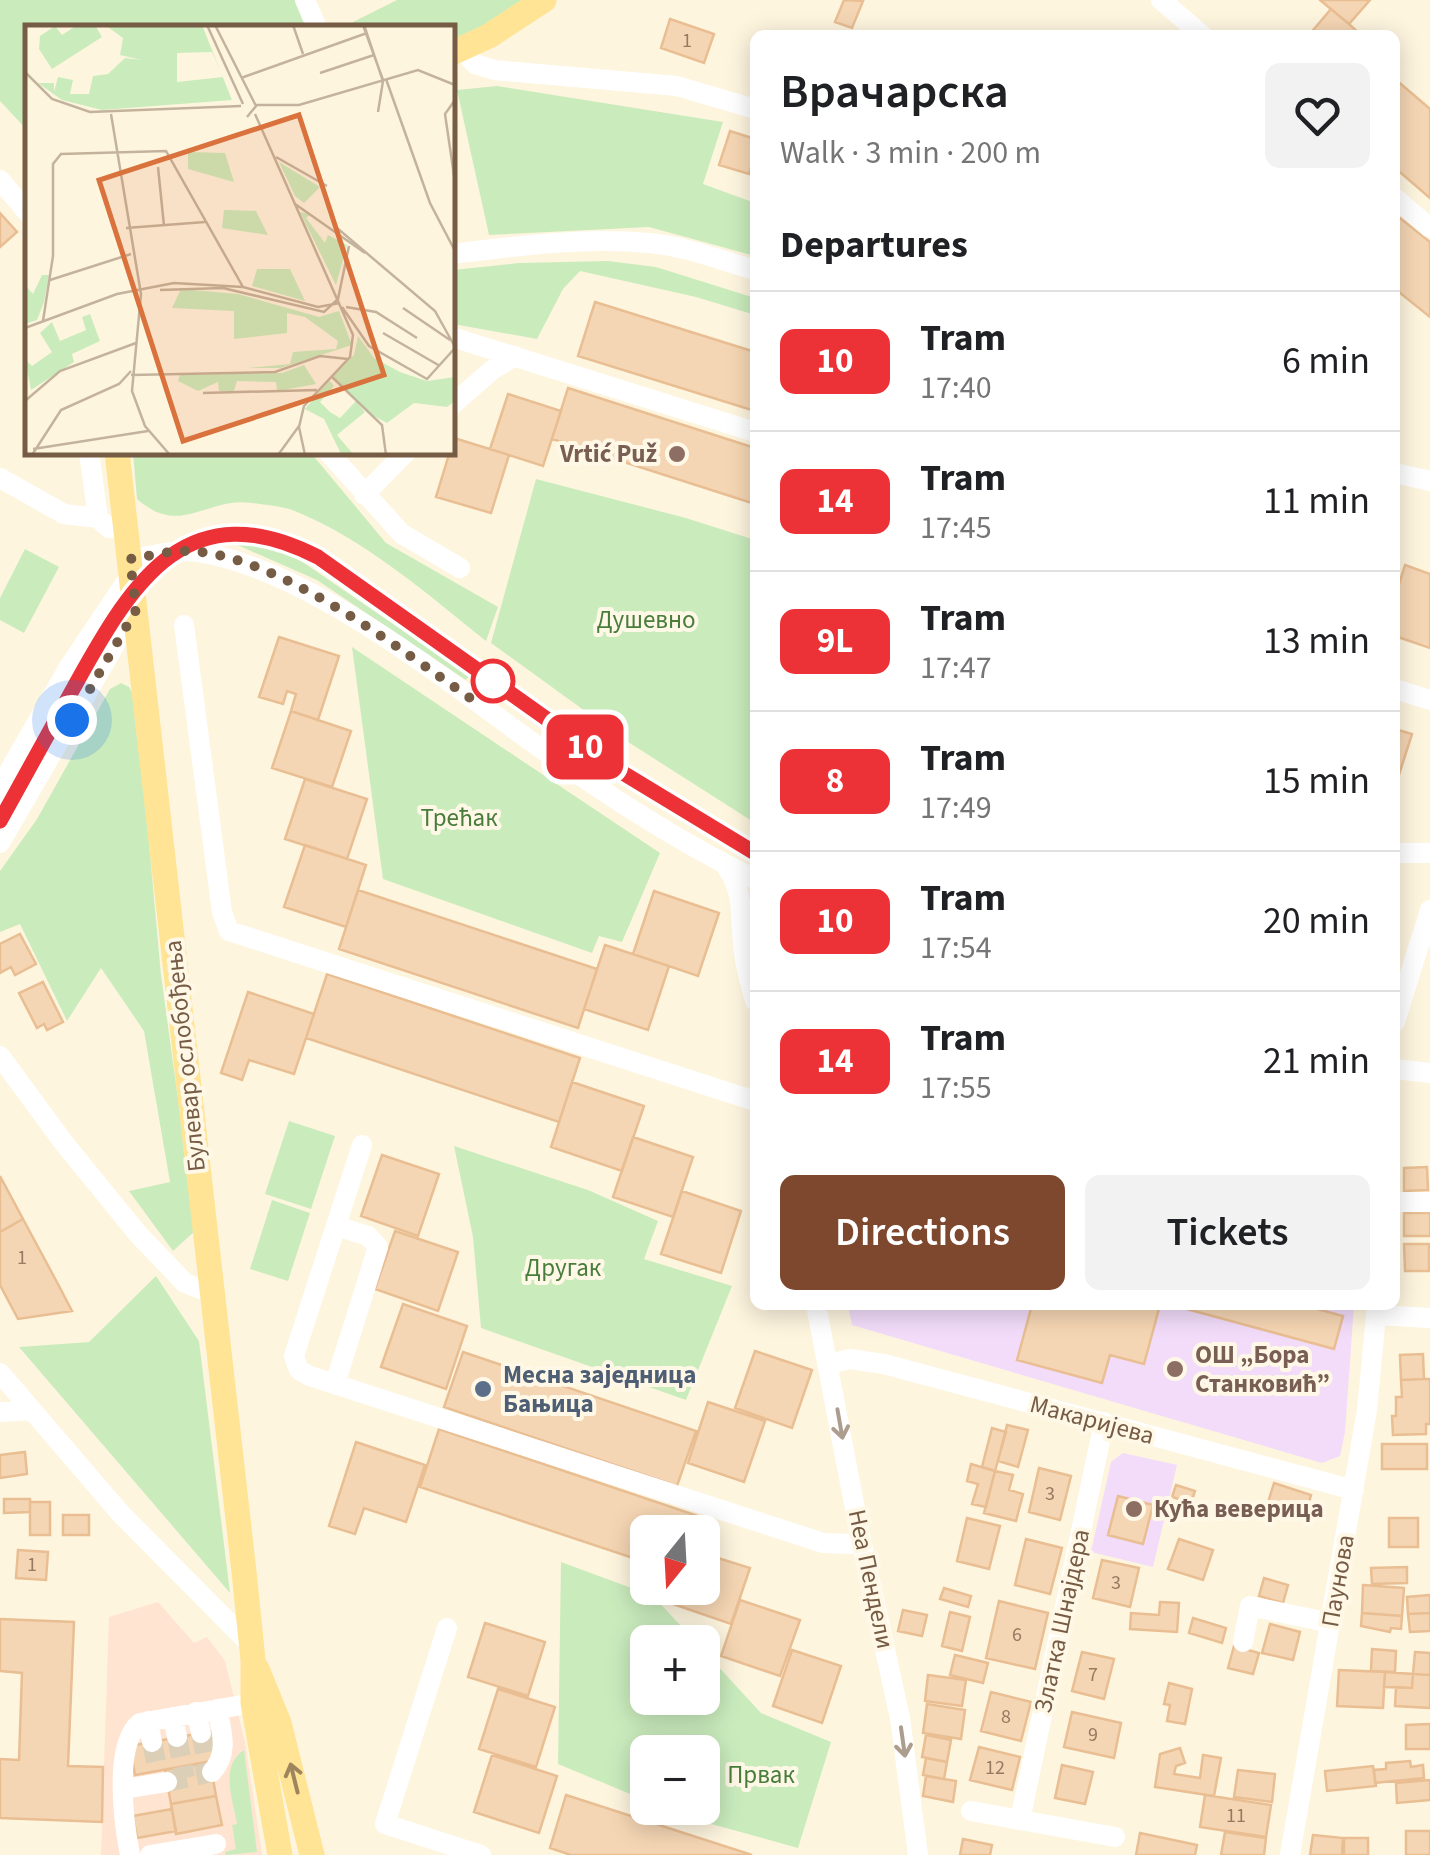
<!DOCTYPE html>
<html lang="en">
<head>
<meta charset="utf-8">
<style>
  :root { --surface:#fff; --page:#f2f2f2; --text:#202124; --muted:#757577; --line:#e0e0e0; --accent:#7e482e }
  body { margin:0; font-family:"Source Sans 3",sans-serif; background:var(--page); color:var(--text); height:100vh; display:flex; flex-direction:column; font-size:38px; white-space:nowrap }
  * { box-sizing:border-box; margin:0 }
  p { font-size:32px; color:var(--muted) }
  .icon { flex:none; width:55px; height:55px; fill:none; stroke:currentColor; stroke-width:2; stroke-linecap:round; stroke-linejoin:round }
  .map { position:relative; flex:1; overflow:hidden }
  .sheet { position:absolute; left:750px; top:30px; width:650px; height:1280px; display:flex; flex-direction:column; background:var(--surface); border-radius:15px; box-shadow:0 5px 25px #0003 }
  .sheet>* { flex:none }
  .badge { padding:0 20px; border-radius:15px; font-size:35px; line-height:65px }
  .needle { width:65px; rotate:198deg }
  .tools { position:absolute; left:630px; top:1515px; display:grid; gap:20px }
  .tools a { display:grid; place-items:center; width:90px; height:90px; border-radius:15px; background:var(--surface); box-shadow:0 5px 25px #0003; font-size:50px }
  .you { position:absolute; width:50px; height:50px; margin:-25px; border:8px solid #fff; border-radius:50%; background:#1a73e8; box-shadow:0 0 0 15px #1a73e833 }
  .map>.badge { position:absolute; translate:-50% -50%; box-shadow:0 0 0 5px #fff }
  h2 { padding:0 30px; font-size:38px; line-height:90px }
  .round { display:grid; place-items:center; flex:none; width:105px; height:105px; border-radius:15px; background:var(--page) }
  .head { display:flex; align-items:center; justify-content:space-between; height:170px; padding:0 30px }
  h1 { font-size:48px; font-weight:600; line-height:75px }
  .primary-button { display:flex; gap:20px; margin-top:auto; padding:20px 30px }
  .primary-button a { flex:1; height:115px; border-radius:15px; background:var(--accent); color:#fff; font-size:40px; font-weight:600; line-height:115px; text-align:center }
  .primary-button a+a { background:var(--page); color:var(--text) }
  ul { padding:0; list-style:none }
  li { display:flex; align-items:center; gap:30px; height:140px; padding:0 30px; border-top:2px solid var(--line) }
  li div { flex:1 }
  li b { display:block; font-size:38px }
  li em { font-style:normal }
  li .badge { min-width:110px; font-weight:700; text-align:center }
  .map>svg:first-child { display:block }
  .commercial { fill:#ffe4d2 }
  .education { fill:#f2dcfa }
  .green { fill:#caecbd }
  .building { fill:#f5d6b4; stroke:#e9be93; stroke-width:2.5 }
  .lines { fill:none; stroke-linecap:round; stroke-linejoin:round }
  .minor-tunnel { stroke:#dccfb8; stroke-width:20; stroke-dasharray:20 10; stroke-linecap:butt }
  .minor { stroke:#fff; stroke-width:20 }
  .major { stroke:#ffe495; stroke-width:25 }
  .tram { stroke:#b99ec7; stroke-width:2.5 }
  .oneway { stroke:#ad9d8f }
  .oneway2 { stroke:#9f855d }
  .line-casing { stroke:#fff; stroke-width:22 }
  .line { stroke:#ed3237; stroke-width:15 }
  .walk { stroke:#765c45; stroke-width:10; stroke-dasharray:0 18 }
  .education-dot { fill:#8d6e63; stroke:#fff8e7; stroke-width:4 }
  .stop-dot { fill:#fff; stroke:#ed3237; stroke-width:5 }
  .service-dot { fill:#5c6f8a; stroke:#fff8e7; stroke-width:4 }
  .labels { text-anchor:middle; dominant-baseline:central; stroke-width:8; stroke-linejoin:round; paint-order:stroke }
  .number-label { font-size:20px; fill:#967a61 }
  .education-label { font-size:25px; font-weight:bold; fill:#785e54; stroke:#fff8e7; text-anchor:start }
  .park-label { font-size:25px; fill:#487d3c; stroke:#fff8e7 }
  .street-label { font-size:25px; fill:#765c45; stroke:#fff8e7 }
  .service-label { font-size:25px; font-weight:bold; fill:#4e5e75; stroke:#fff8e7; text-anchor:start }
  .inset-road { fill:none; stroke:#c4b39c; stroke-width:2.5 }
  .view { fill:#d9723c; fill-opacity:0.15; stroke:#d9723c; stroke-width:5 }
  .inset-edge { fill:none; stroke:#765c45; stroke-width:5 }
</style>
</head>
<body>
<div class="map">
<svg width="1430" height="1855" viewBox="0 0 1430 1855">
  <rect width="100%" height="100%" fill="#fef5df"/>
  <path class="commercial" d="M158,1602L194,1643L207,1637L225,1661L245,1742L262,1855H101L109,1617Z"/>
  <path class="education" d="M848,1305H1354L1345,1432L1340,1456L1322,1463L852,1325Z
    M1123,1453L1177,1465L1153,1567L1091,1552L1111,1462Z"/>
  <path class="green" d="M0,0H305L317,27L28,28L27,130L0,101Z
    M397,0H523L453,46L452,28H349L353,22Z
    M497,86L723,122L703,184L755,203V256L649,227L489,235L457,90Z
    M608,261L656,267L755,298V315L696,297L580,271L563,289L537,339L453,324V270L519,263Z
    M133,453H311L386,543L498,607L486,641C430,596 364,539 297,512C284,506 266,505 252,503C207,496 181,538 137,499Z
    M536,479L686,518L755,540V823L625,740L491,643Z
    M233,543L263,544L291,554L469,676L466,680L317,580Z
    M25,549L59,567L24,633L0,620V598Z
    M352,647L660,853L622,942L599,936L592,953L383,879Z
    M121,683L129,687L136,700L161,975L196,1230L173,1251L129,1191L170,1182L144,1031L101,968L67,1021L20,924L0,932V871L37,819L110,689Z
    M289,1121L335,1136L311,1209L265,1194Z
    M454,1146L588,1190L658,1221L644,1259L732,1286L686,1400L481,1328L473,1237Z
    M272,1200L310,1213L288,1281L250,1269Z
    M156,1276L199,1341L230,1593L19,1347L89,1342Z
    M561,1562L653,1596L696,1642H648V1698H702L703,1650L761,1713L831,1742L798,1848L686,1817L663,1808H702V1752H648L647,1801L558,1764Z
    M244,1750L257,1852L226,1855L225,1852L236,1849L232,1825L237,1824C233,1800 219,1766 244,1750Z"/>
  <path class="building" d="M844,0L863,1L852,28L835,22Z
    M1320,0H1370L1349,24Z
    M1331,9L1349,24L1361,35H1309Z
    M670,19L714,34L704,63L661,48Z
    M1395,79L1430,109V198L1395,168Z
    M730,131L755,139V154L749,174L719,165Z
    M0,213L17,232L0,247Z
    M1395,214L1430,242V317L1395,289Z
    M595,302L755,352V411L578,356Z
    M568,388L755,448V504L552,439Z
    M508,394L561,411L543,466L490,449Z
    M454,438L509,455L491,513L436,497Z
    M1405,565L1430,574V648L1395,636V597Z
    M279,637L339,656L318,720L291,711L296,694L287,691L283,704L259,697Z
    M291,711L351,731L332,787L272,768Z
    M1395,729L1412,734L1395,787Z
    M305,779L367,799L347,859L285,839Z
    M305,845L366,865L346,927L284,907Z
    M358,890L597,969L578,1028L339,949Z
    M654,891L719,913L698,976L633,954Z
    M20,934L36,964L15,975L11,967L0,973V944Z
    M605,945L669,966L648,1030L584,1009Z
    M327,974L580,1058L559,1122L306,1038Z
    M43,982L63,1022L47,1030L44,1024L37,1028L19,993Z
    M248,992L314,1014L294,1074L249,1060L242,1080L221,1073Z
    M572,1082L644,1106L622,1171L551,1147Z
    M633,1137L693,1157L673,1217L613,1197Z
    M382,1155L439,1174L418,1236L361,1216Z
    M1427,1167L1428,1190L1404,1191V1168Z
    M0,1176L23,1219L0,1232Z
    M682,1191L741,1211L721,1273L661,1254Z
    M1404,1213H1430V1236H1404Z
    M23,1219L59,1286L72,1311L18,1319L0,1285V1232Z
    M395,1231L458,1252L438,1311L375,1289Z
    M1404,1244H1429V1271H1405Z
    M403,1304L467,1326L446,1389L381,1367Z
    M1032,1305H1160L1144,1364L1110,1355L1102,1383L1017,1360Z
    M1172,1305H1303L1343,1316L1334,1349Z
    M755,1351L812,1370L792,1428L735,1408Z
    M463,1352L696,1431L677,1486L444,1407Z
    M1423,1354L1424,1379L1401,1380L1400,1355Z
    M1424,1379H1430V1424H1426V1434L1393,1435L1392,1416H1396V1397H1402L1401,1380Z
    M708,1402L765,1421L744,1482L688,1463Z
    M1007,1425L1028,1430L1018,1467L998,1461Z
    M992,1428L1006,1432L995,1471L982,1467Z
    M439,1429L698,1516L692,1532H648V1563L420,1487Z
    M356,1442L425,1465L406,1522L364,1508L355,1534L329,1526Z
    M1382,1444H1427V1469H1382Z
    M25,1452L27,1474L0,1478V1455Z
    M971,1464L995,1471L986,1507L972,1504L978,1484L967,1481Z
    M1039,1468L1071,1476L1060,1520L1029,1512Z
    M995,1471L1013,1475L1009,1490L1023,1494L1016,1521L984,1513Z
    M1274,1483L1311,1495L1304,1520L1266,1509Z
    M1176,1485L1195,1491L1191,1503L1172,1497Z
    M1118,1496L1153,1505L1143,1544L1108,1535Z
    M4,1499H30V1512L4,1513Z
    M30,1502H50V1535H30Z
    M63,1515H89V1535H63Z
    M967,1518L1000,1526L989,1569L957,1561Z
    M1389,1518H1418V1547H1389Z
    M1026,1539L1062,1548L1050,1594L1015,1585Z
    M1179,1539L1213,1550L1203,1580L1168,1569Z
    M18,1550L48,1552L46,1580L16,1578Z
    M702,1553L750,1568L731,1624L670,1603L675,1588H702Z
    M1102,1560L1139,1568L1130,1607L1093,1598Z
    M1407,1567V1583L1372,1584L1371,1568Z
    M1264,1578L1288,1585L1283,1603L1259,1596Z
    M1363,1585L1404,1588L1402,1616L1362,1613Z
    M944,1588L971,1596L968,1607L940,1599Z
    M1430,1595V1613L1408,1614L1407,1597Z
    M740,1600L800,1620L780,1676L721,1656Z
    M999,1601L1048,1613L1035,1669L986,1658Z
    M1160,1602L1179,1603L1177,1632L1130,1629L1131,1613L1159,1615Z
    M903,1610L927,1615L922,1636L898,1631Z
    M950,1612L970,1617L962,1651L942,1646Z
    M1362,1613L1402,1616L1401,1629L1391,1628L1390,1632L1361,1626Z
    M1430,1613V1631L1410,1632L1408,1614Z
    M1193,1618L1226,1628L1222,1643L1189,1633Z
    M0,1619L74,1622L68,1766L103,1767L102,1822L0,1818V1759L19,1760L22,1673L0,1671Z
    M485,1623L545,1642L528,1696L468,1677Z
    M1270,1624L1300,1632L1293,1660L1262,1653Z
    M1234,1646L1259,1653L1253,1674L1228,1668Z
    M1372,1649L1396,1651L1395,1672L1371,1671Z
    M792,1650L841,1666L822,1723L773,1706Z
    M1082,1652L1114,1659L1104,1699L1072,1691Z
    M1415,1652L1430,1653V1675L1413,1674Z
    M955,1655L988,1663L983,1683L950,1675Z
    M1339,1670L1385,1672L1383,1708L1337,1706Z
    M1385,1672L1413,1674L1412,1688L1384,1687Z
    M1413,1674L1430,1675V1708L1395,1706L1396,1687L1412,1688Z
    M928,1675L966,1680L962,1706L925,1701Z
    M1169,1683L1192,1689L1185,1724L1167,1721L1170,1705L1164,1704Z
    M498,1689L555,1707L536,1767L479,1749Z
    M991,1692L1031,1702L1021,1741L981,1731Z
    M927,1704L965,1710L961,1739L923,1733Z
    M1072,1712L1121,1723L1114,1758L1064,1747Z
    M1430,1724V1749H1406V1725Z
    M212,1731L218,1760L135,1775L130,1746Z
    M926,1735L951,1740L947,1762L922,1757Z
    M979,1747L1020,1757L1012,1790L970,1780Z
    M1180,1748L1185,1763L1176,1766L1174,1774L1200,1778L1203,1755L1221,1758L1214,1796L1155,1787L1160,1754Z
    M492,1755L557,1776L539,1833L474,1812Z
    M926,1758L947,1762L944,1779L923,1775Z
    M1410,1761L1411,1767L1423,1765L1424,1778L1375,1783L1374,1770L1386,1769V1763Z
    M210,1762L216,1796L171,1804L165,1770Z
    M1062,1765L1093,1772L1085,1804L1055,1798Z
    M1373,1766L1376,1786L1327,1791L1325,1771Z
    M1238,1770L1275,1774L1272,1802L1234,1797Z
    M926,1776L956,1781L953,1802L923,1796Z
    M1430,1780V1800L1397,1803L1396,1783Z
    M566,1795L752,1855H571L550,1848Z
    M1205,1795L1271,1805L1266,1837L1200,1827Z
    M216,1796L222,1825L176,1834L171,1804Z
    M172,1809L176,1831L137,1838L133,1816Z
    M1406,1831H1430V1855H1406Z
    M1225,1832L1266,1838L1264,1855H1221Z
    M1140,1833L1197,1845L1195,1855H1136Z
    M1313,1835L1343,1838L1342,1855H1310Z
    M1344,1838H1368V1855H1344Z
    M963,1839L992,1845L990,1855H960Z"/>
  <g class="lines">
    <path class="minor-tunnel" d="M201,1733L209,1773
      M177,1737L185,1778
      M152,1742L158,1771
      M167,1782L212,1772"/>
    <path class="minor" d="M305,0L317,28
      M1161,0L1202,35
      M462,49L475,64L494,70L677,86L755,109
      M0,180L28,213
      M1395,198L1430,228
      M452,254C517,246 583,237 649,243C685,246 720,260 755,270
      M452,337L755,432
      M452,405L492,370L515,356
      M89,452L98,518L109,528L127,529
      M328,452L402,534L460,568
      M1395,473L1430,481
      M0,478L64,514L98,518
      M364,495L406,452
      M131,559C152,556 176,549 198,552C321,571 469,701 572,770C630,810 691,848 755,879
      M184,625L222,912L229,931L755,1101
      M1395,689L1430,700
      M0,787L69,667L132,573
      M0,843L135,610
      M1395,853H1430
      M726,866C746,894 739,920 744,953C746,969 751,985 755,1001
      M1395,1022L1430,910
      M0,1056L64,1143L138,1234L185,1283L211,1293
      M1395,1069L1430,1073
      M362,1145L294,1356L299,1370L310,1376L823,1543L851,1544L861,1540
      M1395,1202H1430
      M816,1305L861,1540L900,1718L918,1855
      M1377,1315L1430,1318
      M829,1364L850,1359L884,1364L1354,1490
      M0,1373L121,1514L252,1646
      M335,1384L378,1247L368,1236L336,1226
      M0,1412L32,1410
      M447,1628L385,1824L481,1855
      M1243,1642L1250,1606L1331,1623
      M196,1712L201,1733
      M173,1717L177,1737
      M148,1721L152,1742
      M212,1772C229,1753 222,1732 217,1709
      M124,1789L167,1782
      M971,1811L1115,1837
      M1020,1820L1104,1422
      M130,1855C124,1824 113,1745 140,1723L253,1703
      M150,1855L216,1844
      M1290,1855L1367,1410L1377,1305"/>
    <path class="major" d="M452,53L489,36L544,0
      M117,452L244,1572L253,1660V1703L280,1855
      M257,1669L279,1723L312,1855"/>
    <path class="tram" d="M0,821C26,774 52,727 78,680C135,578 189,492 319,557L623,773L755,853"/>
  </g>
  <defs><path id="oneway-shaft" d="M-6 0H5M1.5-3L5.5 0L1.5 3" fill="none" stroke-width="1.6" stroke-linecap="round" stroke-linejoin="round" transform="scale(2.5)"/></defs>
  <g class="oneway">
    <use href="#oneway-shaft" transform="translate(840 1424) rotate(80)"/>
    <use href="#oneway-shaft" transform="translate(903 1742) rotate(82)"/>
  </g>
  <use class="oneway2" href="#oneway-shaft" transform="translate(294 1778) rotate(-104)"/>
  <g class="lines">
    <defs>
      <path id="line" d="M0,821C26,774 52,727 78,680C134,579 189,491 318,557L623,773L755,853"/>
    </defs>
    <use href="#line" class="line-casing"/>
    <use href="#line" class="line"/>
    <path class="walk" d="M72,720L136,610L130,559C150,556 172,550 191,551C282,557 399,649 473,700L493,681"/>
  </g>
  <g class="education-dot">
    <circle cx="677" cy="454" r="10"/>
    <circle cx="1175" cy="1369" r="10"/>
    <circle cx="1134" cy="1509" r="10"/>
  </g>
  <circle class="stop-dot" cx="493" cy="681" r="20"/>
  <circle class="service-dot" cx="483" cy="1389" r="10"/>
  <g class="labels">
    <g class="number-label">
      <text x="687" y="41">1</text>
      <text x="22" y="1258">1</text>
      <text x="1050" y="1494">3</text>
      <text x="32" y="1565">1</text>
      <text x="1116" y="1583">3</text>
      <text x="1017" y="1635">6</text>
      <text x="1093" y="1675">7</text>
      <text x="1006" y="1717">8</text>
      <text x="1093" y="1735">9</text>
      <text x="995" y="1768">12</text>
      <text x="1236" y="1816">11</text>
    </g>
    <g class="education-label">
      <text x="657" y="454" text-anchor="end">Vrtić Puž</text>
      <text x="1195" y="1355">ОШ „Бора<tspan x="1195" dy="29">Станковић”</tspan></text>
      <text x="1154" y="1509">Кућа веверица</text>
    </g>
    <g class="park-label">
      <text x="646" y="620">Душевно</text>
      <text x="459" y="818">Трећак</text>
      <text x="563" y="1268">Другак</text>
      <text x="761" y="1775">Првак</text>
    </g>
    <g class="street-label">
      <text transform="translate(185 1056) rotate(-96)">Булевар ослобођења</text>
      <text transform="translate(1092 1420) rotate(15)">Макаријева</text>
      <text transform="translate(871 1579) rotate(78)">Неа Пендели</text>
      <text transform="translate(1338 1581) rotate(-80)">Паунова</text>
      <text transform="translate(1062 1621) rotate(-78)">Златка Шнајдера</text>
    </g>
    <g class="service-label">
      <text x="503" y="1375">Месна заједница<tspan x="503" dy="29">Бањица</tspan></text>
    </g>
  </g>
  <g transform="translate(25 25)">
    <rect width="430" height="430" fill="#fef5df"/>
    <path d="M52,0H70L77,12L27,44L14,24L15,11L30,1L37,10ZM80,0H177L207,75L77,85L37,75L13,58H29V67L33,52L48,55L45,69H64L68,51L83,49L100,33L116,35L95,30L98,13ZM187,27L198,52L152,57V28ZM163,127L200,128L209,157L163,144ZM254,137L295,162L279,178L270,171ZM199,185L231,186L243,210L197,203ZM275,187L286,189L281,193L300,218L303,210L322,220L311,260ZM232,244H265L280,276L227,261ZM17,250H24L19,277L12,295L0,299V260L8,269ZM156,264L213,269L294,292L314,286L327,320L255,343H223L265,339L268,327L311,324L313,316L280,292L262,288V308L209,314V286L147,283ZM65,289L75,316L47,329L49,337L6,365L0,334L7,341L27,327L15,308L27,297L35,316L61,305L57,292ZM333,311L349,333L375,347L402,356L430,352V376L422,382L389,378L362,398L343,388L306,351L329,330ZM279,340L291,359L252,366L251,357L212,356L209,366H194L193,357L173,366L153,356L155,350L257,348ZM304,355L309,361L295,377L305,387L315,393L331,376L340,387L312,410L329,430L316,429L299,394L280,384Z" fill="#caecbd" fill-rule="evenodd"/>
    <path class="inset-road" d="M182,0L218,79M190,0L231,81L222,92M268,0L278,29M338,0L358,55M339,0L358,56L353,87M0,47L27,74L65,87L216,81M295,48L349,30M216,53L342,8M361,54L405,178L430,226M430,75L420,89L430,157M230,80H274L393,45L430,60M86,89L116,269L107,366L120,401L145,430M230,89L328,310L325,332L279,381L274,402L280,430M251,132L302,161M133,142L139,201M270,179L340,228M101,203L180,197M312,203L410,286L430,322M25,255L106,229M135,265L198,263L299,287L313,274L324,221M317,282L344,321L402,354L430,323M321,282L351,287L392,313M378,283L425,315M18,296L28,231V139L36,129L141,126L218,262M0,303L92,269L149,258L218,262L293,282L315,278M358,308L415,341M106,350L250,347L295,331L323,334M306,351L357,400L361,430M178,368L292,365M0,376L35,346L111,318M8,424L123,406M7,430L36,385L94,359L106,346M253,430L274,401"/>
    <path class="view" d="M274,90L359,350L158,416L74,155Z"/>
    <rect width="430" height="430" class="inset-edge"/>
  </g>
</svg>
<div class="tools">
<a><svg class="needle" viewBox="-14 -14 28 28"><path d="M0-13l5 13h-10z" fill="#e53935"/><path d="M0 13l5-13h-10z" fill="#757577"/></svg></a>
<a>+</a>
<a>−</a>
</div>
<div class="you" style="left:72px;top:720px"></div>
<b class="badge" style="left:585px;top:747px;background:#ed3237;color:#fff">10</b>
<section class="sheet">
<div class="head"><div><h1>Врачарска</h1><p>Walk · 3 min · 200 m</p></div><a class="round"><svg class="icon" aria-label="heart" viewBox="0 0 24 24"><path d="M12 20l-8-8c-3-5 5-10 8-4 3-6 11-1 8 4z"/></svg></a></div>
<h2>Departures</h2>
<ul>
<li><span class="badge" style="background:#ed3237;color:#fff">10</span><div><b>Tram</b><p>17:40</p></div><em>6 min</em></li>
<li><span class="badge" style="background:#ed3237;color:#fff">14</span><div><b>Tram</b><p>17:45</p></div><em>11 min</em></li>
<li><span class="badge" style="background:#ed3237;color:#fff">9L</span><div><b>Tram</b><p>17:47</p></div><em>13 min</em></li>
<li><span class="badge" style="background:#ed3237;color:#fff">8</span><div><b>Tram</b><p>17:49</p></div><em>15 min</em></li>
<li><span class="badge" style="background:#ed3237;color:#fff">10</span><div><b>Tram</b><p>17:54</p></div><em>20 min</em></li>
<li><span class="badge" style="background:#ed3237;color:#fff">14</span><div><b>Tram</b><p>17:55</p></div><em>21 min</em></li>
</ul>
<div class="primary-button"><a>Directions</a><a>Tickets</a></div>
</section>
</div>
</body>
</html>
